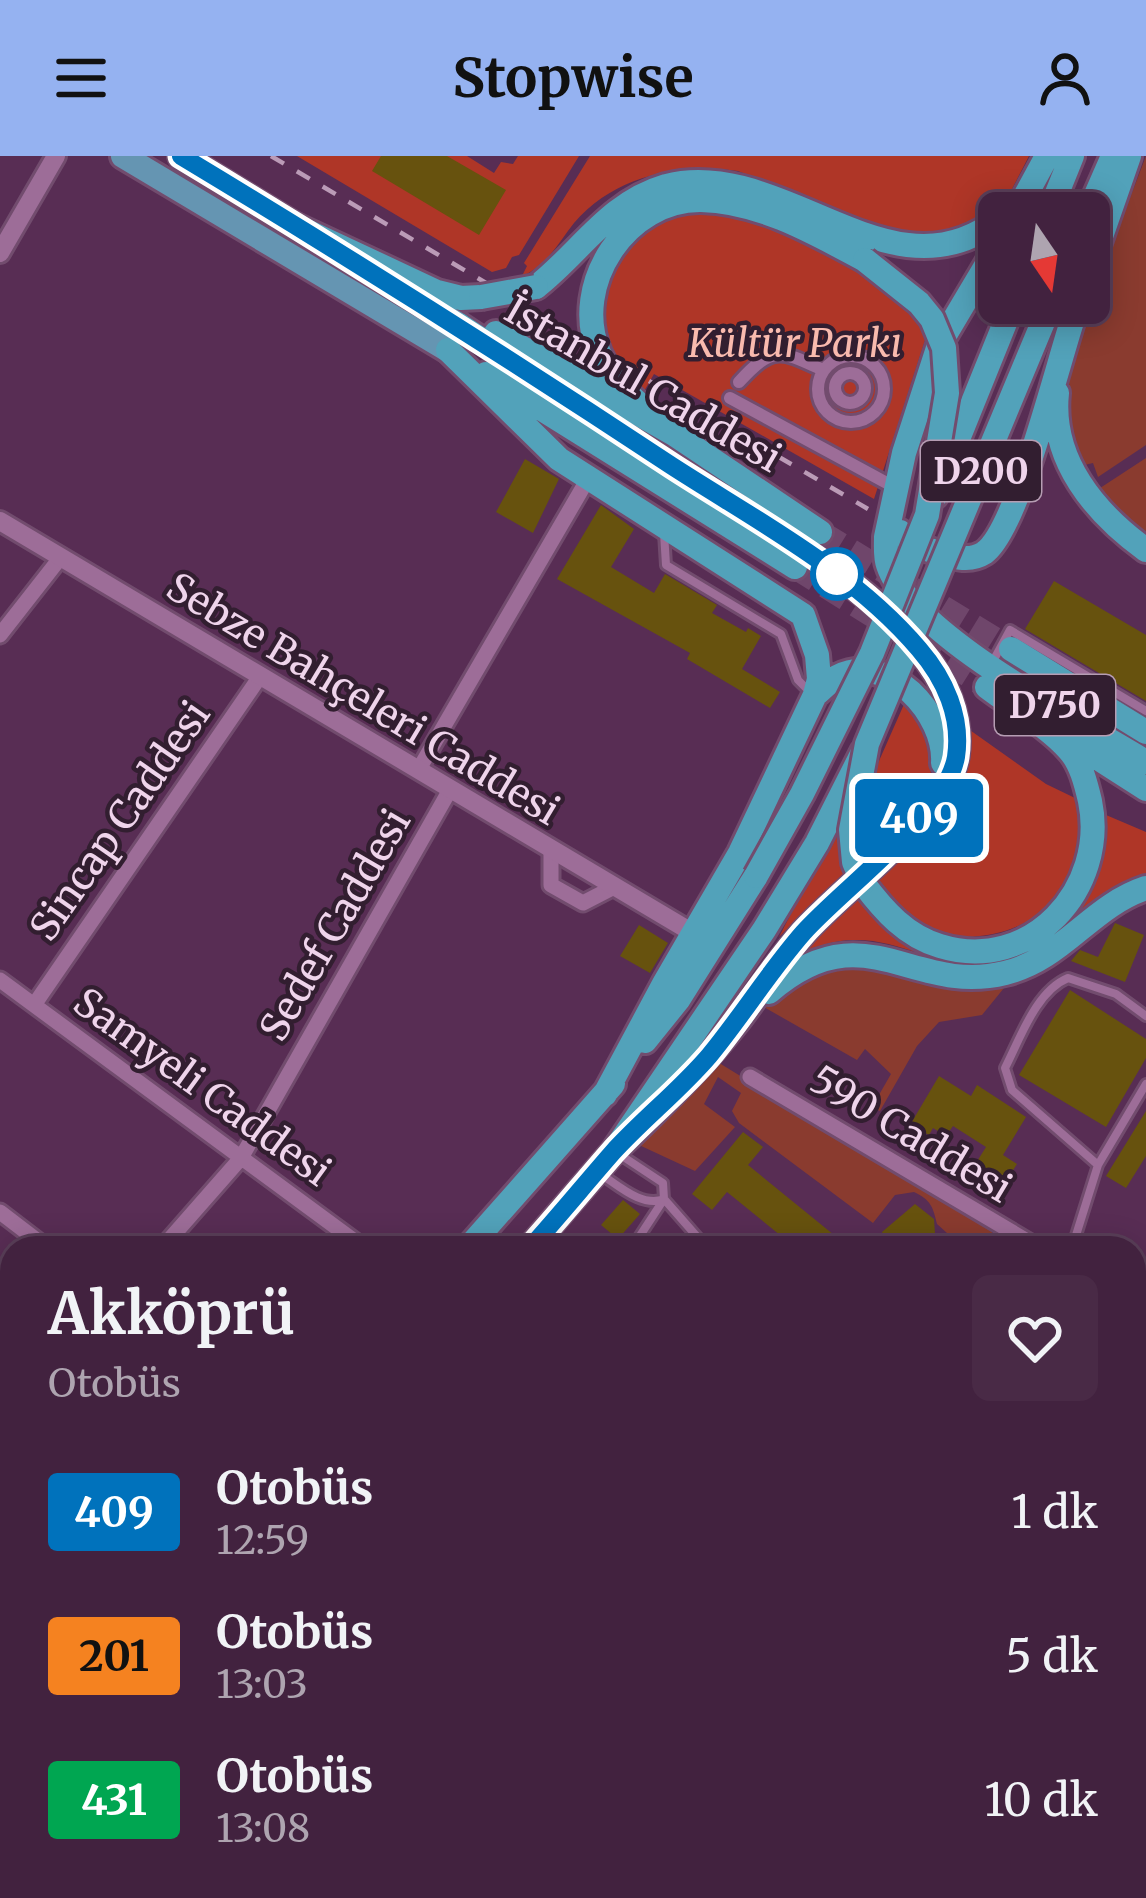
<!DOCTYPE html>
<html lang="tr">
<head>
<meta charset="utf-8">
<style>
  :root { --surface:#42223f; --page:#492a46; --text:#f1f3f6; --muted:#aea4b0; --line:#5a3f59; --accent:#95b2f1 }
  body { margin:0; font-family:Merriweather,serif; background:var(--page); color:var(--text); height:100vh; display:flex; flex-direction:column; font-size:45px; white-space:nowrap }
  * { box-sizing:border-box; margin:0 }
  p { font-size:39px; color:var(--muted) }
  .icon { flex:none; width:66px; height:66px; fill:none; stroke:currentColor; stroke-width:2; stroke-linecap:round; stroke-linejoin:round }
  .map { position:relative; flex:1; overflow:hidden }
  .sheet { position:absolute; left:0px; top:1080px; width:1146px; height:663px; display:flex; flex-direction:column; background:var(--surface); border-radius:36px 36px 0 0; box-shadow:0 6px 30px #0003,0 0 0 3px var(--line) }
  .sheet>* { flex:none }
  .badge { padding:0 24px; border-radius:9px; font-size:42px; line-height:78px }
  .needle { width:78px; rotate:167deg }
  .fabs { position:absolute; left:978px; top:36px; display:grid; gap:24px }
  .fabs a { display:grid; place-items:center; width:132px; height:132px; border-radius:18px; background:var(--surface); box-shadow:0 6px 30px #0003,0 0 0 3px var(--line); font-size:60px }
  .map>.badge { position:absolute; translate:-50% -50%; box-shadow:0 0 0 6px #fff }
  .round { display:grid; place-items:center; flex:none; width:126px; height:126px; border-radius:18px; background:var(--page) }
  .summary { display:flex; align-items:center; justify-content:space-between; height:204px; padding:0 48px }
  h1 { font-size:57px; font-weight:700; line-height:90px }
  ul { padding:0; list-style:none }
  li { display:flex; align-items:center; gap:36px; height:144px; padding:0 48px }
  li div { flex:1 }
  li b { display:block; font-size:45px }
  li em { font-style:normal }
  li .badge { min-width:132px; font-weight:700; text-align:center }
  header { display:flex; justify-content:space-between; align-items:center; height:156px; padding:0 48px; background:var(--accent); color:#111; font-size:54px; font-weight:700 }
  .map>svg:first-child { display:block }
  .green { fill:#8a3b2f }
  .forest { fill:#af3627 }
  .building { fill:#67520e }
  .lines { fill:none; stroke-linecap:round; stroke-linejoin:round }
  .trunk-tunnel { stroke:#6f466b; stroke-width:24; stroke-dasharray:24 12; stroke-linecap:butt }
  .service-casing { stroke:#724c6e; stroke-width:14 }
  .pedestrian-casing { stroke:#724c6e; stroke-width:18 }
  .minor-casing { stroke:#724c6e; stroke-width:21 }
  .tertiary-casing { stroke:#724c6e; stroke-width:24 }
  .secondary-casing { stroke:#724c6e; stroke-width:27 }
  .primary-casing { stroke:#724c6e; stroke-width:30 }
  .trunk-casing { stroke:#724c6e; stroke-width:30 }
  .service { stroke:#9d6d98; stroke-width:8 }
  .pedestrian { stroke:#9d6d98; stroke-width:12 }
  .minor { stroke:#9d6d98; stroke-width:15 }
  .tertiary { stroke:#9d6d98; stroke-width:18 }
  .secondary { stroke:#9d6d98; stroke-width:21 }
  .primary { stroke:#6595b2; stroke-width:24 }
  .trunk { stroke:#52a2ba; stroke-width:24 }
  .rail { stroke:#bb9bb7; stroke-width:4.5; stroke-dasharray:15 15; stroke-linecap:butt }
  .trunk-bridge-casing { stroke:#724c6e; stroke-width:30; stroke-linecap:butt }
  .trunk-bridge { stroke:#52a2ba; stroke-width:24 }
  .line-casing { stroke:#fff; stroke-width:27 }
  .line { stroke:#0072bc; stroke-width:18 }
  .stop-dot { fill:#fff; stroke:#0072bc; stroke-width:6 }
  .labels { text-anchor:middle; dominant-baseline:central; stroke-width:9; stroke-linejoin:round; paint-order:stroke }
  .shield { fill:#321e30; stroke:#b69db3; stroke-width:3 }
  .shield-label { font-size:36px; font-weight:bold; fill:#efd4eb }
  .park-label { font-size:39px; font-style:italic; fill:#f9baae; stroke:#321e30 }
  .street-label { font-size:39px; fill:#efd4eb; stroke:#321e30 }
</style>
</head>
<body>
<header><svg class="icon" aria-label="menu" viewBox="0 0 24 24"><path d="M4 6h16M4 12h16M4 18h16"/></svg>Stopwise<svg class="icon" aria-label="person" viewBox="0 0 24 24"><circle cx="12" cy="8" r="4"/><path d="M4 21q1-7 8-7t8 7"/></svg></header>
<div class="map">
<svg width="1146" height="1742" viewBox="0 0 1146 1742">
  <rect width="100%" height="100%" fill="#582d54"/>
  <path class="green" d="M1146,0V289L1098,321L1093,307L1080,310L1070,286L1063,234L1084,162Z
    M1146,302V386L1094,336Z
    M842,810L892,813L946,832H1004L982,859L939,866L917,890L880,955L872,951L891,918L865,893L857,904L762,850L793,825Z
    M716,905L992,1075V1092H955L957,1086L937,1068C933,1051 931,1044 914,1036L895,1039L873,1067L739,967L732,955L741,937L718,921L704,948L735,971L695,1015L639,989Z
    M525,1731H923L900,1742H555L550,1737L545,1742H511Z"/>
  <path class="forest" d="M297,0H467L494,17L501,6L513,8L518,0H579L519,99L512,101L506,112L492,116Z
    M590,0H1029L1011,35L994,56L946,80L896,79L738,15C679,7 615,19 574,67C559,86 546,111 522,120L527,110L524,107Z
    M705,53C786,71 877,106 928,175L874,343L654,218L643,237L612,202L604,176L606,127L618,100L655,64Z
    M905,546L924,566L933,600L929,629L900,663L779,781L840,662L875,614Z
    M967,572L1046,628L1075,642C1112,735 1007,805 923,773C903,765 884,736 869,721L909,684Z
    M1099,656L1146,676V718C1088,736 1058,797 997,808C945,818 904,782 853,784C834,784 817,791 799,797L858,736L961,802L1084,744L1101,698Z"/>
  <path class="building" d="M381,0H447L506,34L479,79L372,15Z
    M525,303L559,323L533,377L496,356Z
    M601,349L634,373L611,411L654,437L665,418L717,449L712,457L746,476L748,472L761,480L742,513L780,536L770,552L687,503L690,497L557,423Z
    M1054,425L1146,479V545L1025,473Z
    M1115,767L1144,779L1125,826L1071,805L1080,794L1098,801Z
    M639,769L668,787L650,817L620,800Z
    M1070,834L1146,883V902L1106,971L1019,919Z
    M939,920L971,940L977,929L1026,961L1003,999L1017,1008L1006,1025L976,1007L986,991L953,970L946,980L933,972L929,979L910,969Z
    M1146,955V1000L1126,1032L1106,1020Z
    M743,976L763,991L748,1009L850,1092H796L727,1036L712,1054L692,1038Z
    M623,1044L640,1058L618,1083L601,1069Z
    M915,1048L934,1063L935,1078L924,1092H889L882,1076Z
    M1134,1252L1146,1264V1358L1134,1346Z"/>
  <g class="lines">
    <path class="trunk-tunnel" d="M820,376L1011,493
      M795,411L987,531"/>
    <defs>
      <path id="service" d="M664,377L666,409L781,478L798,524L809,535
        M992,507L1010,474L1146,555
        M1098,1009L1012,934L1005,912C1020,883 1036,835 1068,822L1116,838L1146,860
        M599,1017C618,1029 642,1052 664,1043L663,1027L616,996
        M632,1092L664,1043L707,1092
        M1072,1092L1098,1009L1146,928"/>
      <path id="pedestrian" d="M818 233a33 33 0 1 1 66 0a33 33 0 1 1-66 0Z
        M835 232a15 15 0 1 1 30 0a15 15 0 1 1-30 0Z
        M739,226C773,189 780,194 823,214
        M730,242L896,332"/>
      <path id="minor" d="M0,479L61,401
        M419,613L589,321
        M551,693V729L583,747L614,731
        M0,824L364,1092
        M34,849L261,519
        M750,921L1039,1092
        M0,1056L47,1092
        M162,1092L241,1002L451,632
        M0,1315L12,1326
        M1134,1431L1146,1421
        M1134,1507L1146,1499
        M0,1658L12,1670
        M1134,1700L1146,1706
        M794,1731L803,1742
        M869,1731L879,1742
        M35,1742L44,1731
        M694,1742L698,1731"/>
      <path id="tertiary" d="M0,97L56,0
        M0,365L693,777"/>
      <path id="secondary" d="M1134,1640L1146,1632
        M955,1742L974,1731"/>
      <path id="primary" d="M123,0L448,194
        M181,0L312,80
        M367,113L459,169"/>
      <path id="trunk" d="M1016,57L1047,0
        M1049,57L1072,0
        M1088,57L1113,0
        M296,70L437,136L461,142L481,141
        M999,88L939,189L904,297L886,381C886,391 885,401 888,409C911,480 1082,566 1146,606
        M1089,115L1129,0
        M536,131C581,96 608,47 666,30C783,0 891,149 999,63
        M459,169C550,229 641,289 732,349C799,393 874,433 924,499C946,528 961,562 956,599C948,657 844,731 804,776C780,803 761,834 739,863C701,911 659,953 614,995
        M496,177L674,278L820,376
        M448,194L559,303L803,459L817,499L819,523L815,539L740,697L665,826L605,938
        M486,218L795,411
        M1057,237C1050,304 1095,357 1146,394
        M674,278C647,255 613,230 599,197C570,128 627,43 701,44C759,45 815,77 865,104
        M935,340L1013,147
        M900,376C911,388 924,393 940,397C954,401 970,406 984,397C1019,373 1060,196 1078,147
        M1011,493L1146,576
        M815,539C822,534 829,525 837,521C889,494 946,559 943,607
        M1065,581L1146,633
        M863,727C884,755 906,780 940,790C1031,818 1108,732 1090,645C1086,628 1081,607 1069,594C1047,569 1013,551 987,531
        M769,836C865,753 911,840 1005,817C1063,803 1091,750 1146,732
        M645,885L678,844L756,720
        M468,1092L613,928
        M530,1092L614,995L764,774L817,687L863,596
        M0,1514L12,1504
        M0,1569L12,1559"/>
    </defs>
    <use href="#service" class="service-casing"/>
    <use href="#pedestrian" class="pedestrian-casing"/>
    <use href="#minor" class="minor-casing"/>
    <use href="#tertiary" class="tertiary-casing"/>
    <use href="#secondary" class="secondary-casing"/>
    <use href="#primary" class="primary-casing"/>
    <use href="#trunk" class="trunk-casing"/>
    <use href="#service" class="service"/>
    <use href="#pedestrian" class="pedestrian"/>
    <use href="#minor" class="minor"/>
    <use href="#tertiary" class="tertiary"/>
    <use href="#secondary" class="secondary"/>
    <use href="#primary" class="primary"/>
    <use href="#trunk" class="trunk"/>
    <path class="rail" d="M271,0L569,176
      M649,225L868,353"/>
    <defs>
      <path id="trunk-bridge" d="M481,141L536,131
        M756,720L802,638L872,497L927,359L947,237L944,192L932,163L919,147L865,104
        M863,727L854,706L851,674L867,588L1051,147"/>
    </defs>
    <use href="#trunk-bridge" class="trunk-bridge-casing"/>
    <use href="#trunk-bridge" class="trunk-bridge"/>
  </g>
  <g class="lines">
    <defs>
      <path id="line" d="M181,0C347,100 510,203 672,310C757,365 853,415 919,493C945,523 962,561 956,601C946,658 843,732 803,777C769,816 742,860 709,900C679,935 644,962 613,996C585,1028 558,1061 530,1092"/>
    </defs>
    <use href="#line" class="line-casing"/>
    <use href="#line" class="line"/>
  </g>
  <circle class="stop-dot" cx="837" cy="418" r="24"/>
  <g class="labels">
    <g class="shield">
      <rect x="921" y="285" width="120" height="60" rx="9"/>
      <rect x="995" y="519" width="120" height="60" rx="9"/>
    </g>
    <g class="shield-label">
      <text x="981" y="315">D200</text>
      <text x="1055" y="549">D750</text>
    </g>
    <g class="park-label">
      <text x="795" y="187">Kültür Parkı</text>
    </g>
    <g class="street-label">
      <text transform="translate(643 228) rotate(30)">İstanbul Caddesi</text>
      <text transform="translate(363 543) rotate(31)">Sebze Bahçeleri Caddesi</text>
      <text transform="translate(120 665) rotate(-55)">Sincap Caddesi</text>
      <text transform="translate(335 769) rotate(-60)">Sedef Caddesi</text>
      <text transform="translate(202 931) rotate(36)">Samyeli Caddesi</text>
      <text transform="translate(911 978) rotate(31)">590 Caddesi</text>
    </g>
  </g>
</svg>
<div class="fabs">
<a><svg class="needle" viewBox="-14 -14 28 28"><path d="M0-13l5 13h-10z" fill="#e53935"/><path d="M0 13l5-13h-10z" fill="#aea4b0"/></svg></a>
</div>
<b class="badge" style="left:919px;top:662px;background:#0072bc;color:#fff">409</b>
<section class="sheet">
<div class="summary"><div><h1>Akköprü</h1><p>Otobüs</p></div><a class="round"><svg class="icon" aria-label="heart" viewBox="0 0 24 24"><path d="M12 20l-8-8c-3-5 5-10 8-4 3-6 11-1 8 4z"/></svg></a></div>
<ul>
<li><span class="badge" style="background:#0072bc;color:#fff">409</span><div><b>Otobüs</b><p>12:59</p></div><em>1 dk</em></li>
<li><span class="badge" style="background:#f58220;color:#111">201</span><div><b>Otobüs</b><p>13:03</p></div><em>5 dk</em></li>
<li><span class="badge" style="background:#00a651;color:#fff">431</span><div><b>Otobüs</b><p>13:08</p></div><em>10 dk</em></li>
</ul>
</section>
</div>
</body>
</html>
